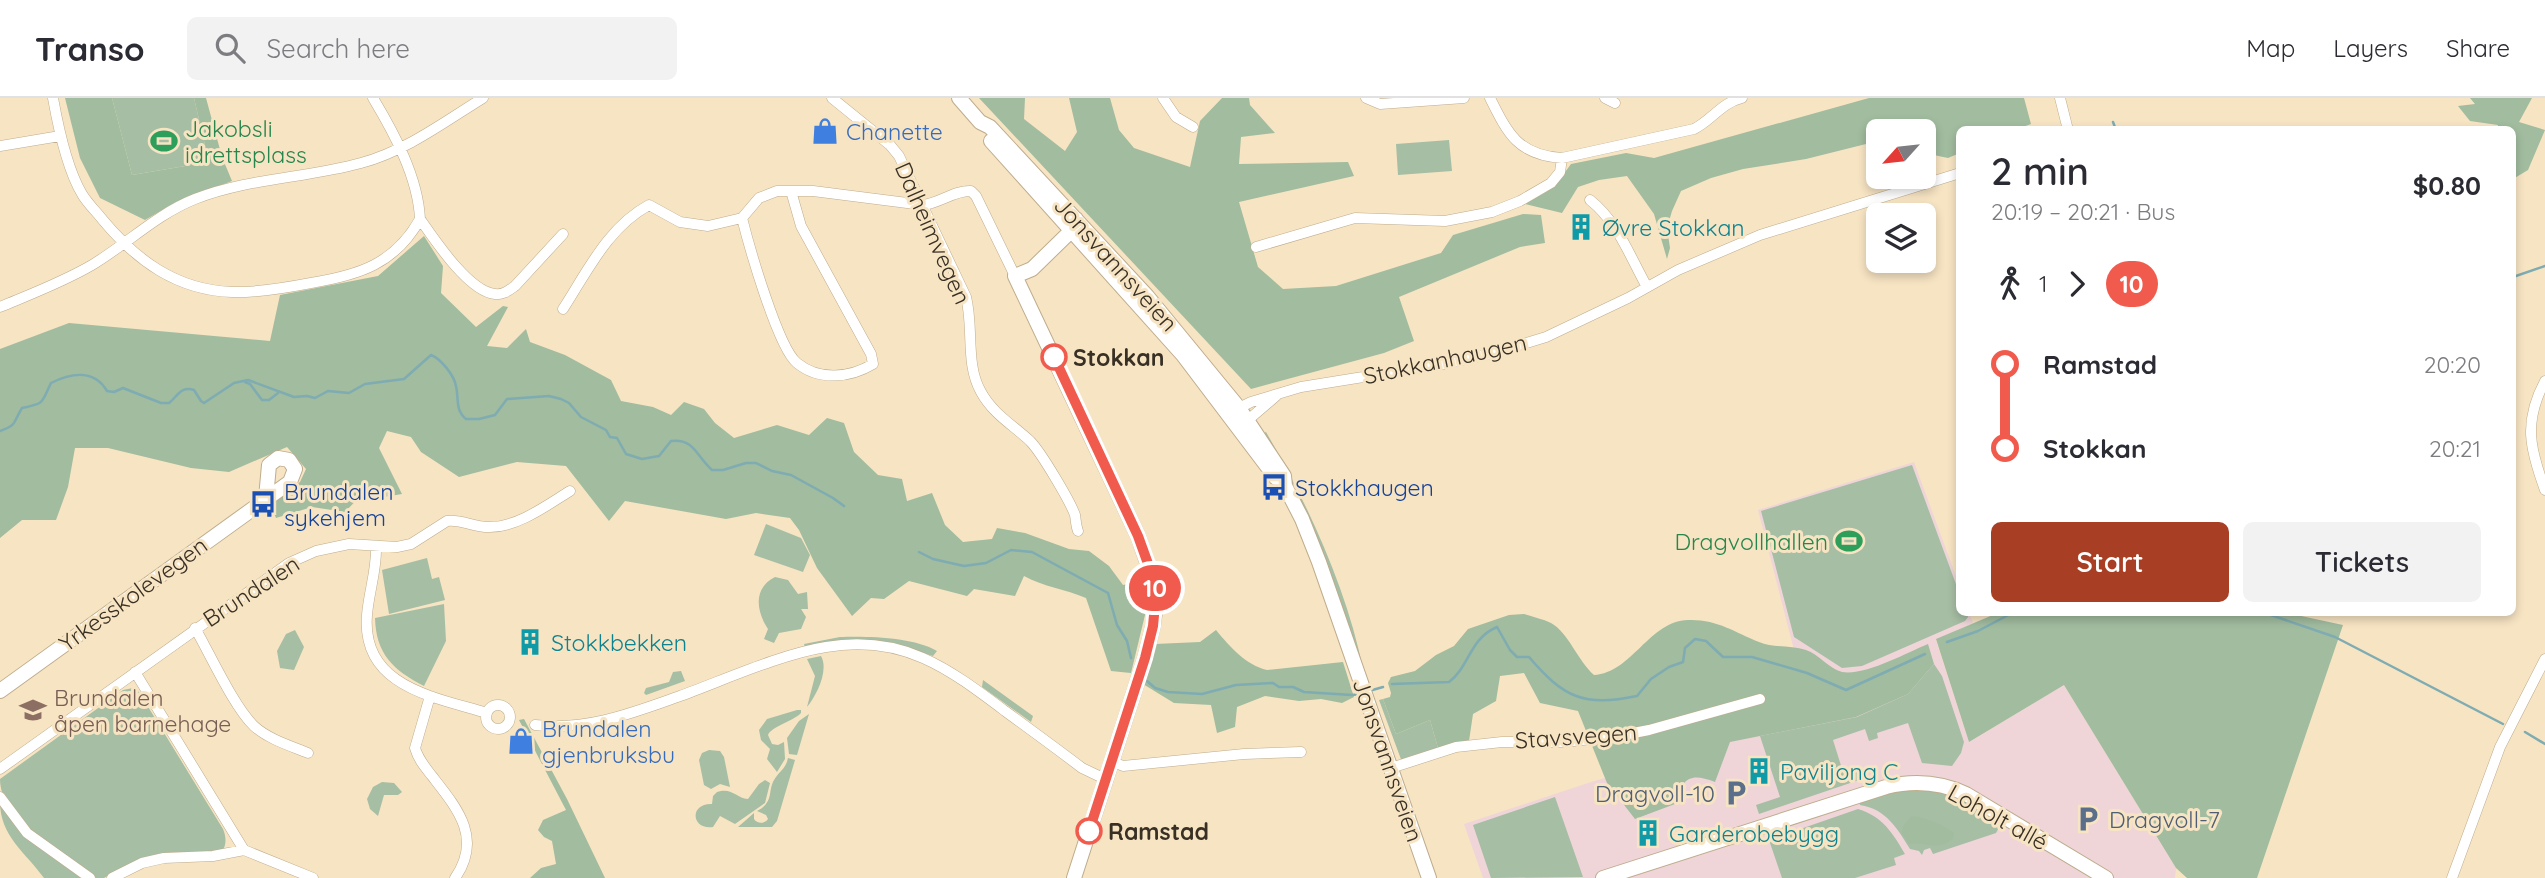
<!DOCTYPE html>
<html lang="en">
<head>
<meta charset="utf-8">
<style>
  :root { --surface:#fff; --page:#f2f2f3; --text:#2b2b33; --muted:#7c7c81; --line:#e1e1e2; --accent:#a83f25 }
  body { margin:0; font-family:Quicksand,sans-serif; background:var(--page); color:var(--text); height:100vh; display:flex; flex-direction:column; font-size:26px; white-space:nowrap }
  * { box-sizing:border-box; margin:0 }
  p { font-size:23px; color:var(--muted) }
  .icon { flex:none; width:38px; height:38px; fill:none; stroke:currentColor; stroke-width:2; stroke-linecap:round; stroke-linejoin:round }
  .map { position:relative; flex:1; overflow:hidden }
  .side { position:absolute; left:1956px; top:28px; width:560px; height:490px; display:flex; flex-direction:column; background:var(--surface); border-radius:10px; box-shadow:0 4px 10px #0003 }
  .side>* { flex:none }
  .badge { padding:0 14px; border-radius:23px; font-size:24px; line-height:46px }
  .needle { width:46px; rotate:243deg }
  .controls { position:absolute; left:1866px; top:21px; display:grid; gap:14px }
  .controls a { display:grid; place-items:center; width:70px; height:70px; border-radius:10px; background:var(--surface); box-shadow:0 4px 10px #0003; font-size:35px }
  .map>.badge { position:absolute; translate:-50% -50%; box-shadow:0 0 0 4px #fff }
  .legs { display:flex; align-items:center; gap:10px; height:77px; padding:0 35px; font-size:23px }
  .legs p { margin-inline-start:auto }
  .summary { display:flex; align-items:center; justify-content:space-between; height:119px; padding:0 35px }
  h1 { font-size:38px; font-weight:600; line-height:52px }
  .action { display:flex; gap:14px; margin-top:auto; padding:14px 35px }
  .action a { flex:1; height:80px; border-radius:10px; background:var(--accent); color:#fff; font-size:28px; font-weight:600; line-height:80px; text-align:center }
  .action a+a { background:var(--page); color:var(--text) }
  ul { padding:0 35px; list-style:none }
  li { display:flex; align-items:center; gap:24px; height:84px; font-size:26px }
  li i { display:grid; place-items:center; width:10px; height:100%; margin:0 9px; background:currentColor }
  li i::after { content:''; width:18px; height:18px; margin:-9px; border:5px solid; border-radius:50%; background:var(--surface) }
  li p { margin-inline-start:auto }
  li:first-child i { background:linear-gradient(#0000 50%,currentColor 0) }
  li:last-child i { background:linear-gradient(currentColor 50%,#0000 0) }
  header { display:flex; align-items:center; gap:42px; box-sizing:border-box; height:98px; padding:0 35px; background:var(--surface); border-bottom:2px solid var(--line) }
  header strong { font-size:33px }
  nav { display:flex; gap:38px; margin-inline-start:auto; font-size:24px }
  .search { width:490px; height:63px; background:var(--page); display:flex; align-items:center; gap:18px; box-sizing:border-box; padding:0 24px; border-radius:10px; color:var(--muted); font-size:26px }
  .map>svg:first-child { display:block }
  .education { fill:#efd5d8 }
  .green { fill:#a6bea4 }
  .forest { fill:#a1bc9f }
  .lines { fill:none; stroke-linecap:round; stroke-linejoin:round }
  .stream { stroke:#7eacb2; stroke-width:2.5 }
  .street-casing { stroke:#beac8d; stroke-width:11 }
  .secondary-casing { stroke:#beac8d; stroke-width:16 }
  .street { stroke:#fff; stroke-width:10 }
  .secondary { stroke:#fff; stroke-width:14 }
  .line-1-casing { stroke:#fff; stroke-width:16 }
  .line-1 { stroke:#f15b4e; stroke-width:10 }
  .stop-1-dot { fill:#fff; stroke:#f15b4e; stroke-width:3.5 }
  .labels { text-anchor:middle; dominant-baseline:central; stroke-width:6; stroke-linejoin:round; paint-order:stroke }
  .leisure-label { font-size:23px; fill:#27864d; stroke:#f7e4c3; text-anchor:start }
  .shop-label { font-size:23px; fill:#366cbe; stroke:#f7e4c3; text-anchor:start }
  .culture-label { font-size:23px; fill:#0d838f; stroke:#f7e4c3; text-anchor:start }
  .street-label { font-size:23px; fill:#383024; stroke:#f7e4c3 }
  .stop-label { font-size:23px; font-weight:bold; fill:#383024; stroke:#f7e4c3; text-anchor:start }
  .transit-label { font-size:23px; fill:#164399; stroke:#f7e4c3; text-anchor:start }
  .education-label { font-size:23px; fill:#785e54; stroke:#f7e4c3; text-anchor:start }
  .service-label { font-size:23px; fill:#4e5e75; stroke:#f7e4c3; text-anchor:end }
</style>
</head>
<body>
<header>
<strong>Transo</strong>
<div class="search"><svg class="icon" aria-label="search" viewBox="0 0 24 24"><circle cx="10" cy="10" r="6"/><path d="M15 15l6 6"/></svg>Search here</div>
<nav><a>Map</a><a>Layers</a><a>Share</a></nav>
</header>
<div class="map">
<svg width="2545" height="780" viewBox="0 0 2545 780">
  <rect width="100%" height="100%" fill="#f7e4c3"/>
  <path class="education" d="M1914,364L1960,489V514L1969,515L1973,525L1936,542L1969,644L2064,587L2176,770L2175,780H1483L1464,726L1588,685L1811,618L1758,412Z"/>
  <path class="green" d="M112,0H194L209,64L132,77Z
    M1449,42L1452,73L1398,77L1396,46Z
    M1266,334C1307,404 1347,491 1363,571L1261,337Z
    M1912,367L1960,497V514L1967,515L1968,519L1965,523L1862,568L1842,570L1794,539L1761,413Z
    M766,426L801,440L810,457L803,474L754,457Z
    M427,460L432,481L439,479L445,502L389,516L382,472Z
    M775,479L788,482L798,496L807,494L808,511H801L806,519L801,531L779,535L774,545L764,541L768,531C756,513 753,490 775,479Z
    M444,506L446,543L424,588C393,572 376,556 375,520Z
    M295,532L304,549L294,572L280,570L277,553L286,536Z
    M840,539C867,538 914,539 937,553L933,558L896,547L805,549L804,546Z
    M821,558C829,572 817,597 807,609L815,578L807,561Z
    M1934,566L1942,578L1964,644L1961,655L1952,668L1922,665L1908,625L1877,635L1878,640L1869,643L1865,631L1833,642L1844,677L1859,673L1862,681L1759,716L1756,707L1780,699L1760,638L1857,619L1908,596Z
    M681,573L685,583L646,597L644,595L646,590L669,584L673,574Z
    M983,582L1033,618L1031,624L982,589Z
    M133,590L139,594L223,731C226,738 227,747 222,753L120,771L104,780H96C64,760 0,723 0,681L123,592Z
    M1383,601L1396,636L1430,622L1438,650L1402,664L1379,602Z
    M797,612H801V615C792,624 772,628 768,637L772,646L778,647L784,644L785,661L777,674L767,661L770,651L761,642L759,632L767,621Z
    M809,616L797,657L789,656L787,640L799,623Z
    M709,652L720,653L724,659L730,689L720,686L711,691L704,687L699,662L702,655Z
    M788,660L795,662L777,723L772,729H738L754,715V721C757,726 765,726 768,721L766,717L757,713C776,703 766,692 776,679C781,672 786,670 788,660Z
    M765,682L770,685L765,705L735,726L720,718L713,729C691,732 689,705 712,706L713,698L717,694C732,689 736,700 748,701L759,686Z
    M382,684L394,685L402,694L398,697H384L378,718L370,711L367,701L373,689Z
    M1916,689C1952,694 1972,706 2002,724L1996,735L1933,756L1930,750L1924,752L1922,757L1919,753L1910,751C1897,730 1886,711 1860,707L1859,703Z
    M1555,699L1583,779L1491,780L1473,727Z
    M0,704L21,734L85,780H44C26,755 0,738 0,704Z
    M1858,711C1883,719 1892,734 1905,756L1894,760L1896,767L1855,780H1782L1769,742Z"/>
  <path class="forest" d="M65,0H112L132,77L209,64L194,0H206L222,59L232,83L176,104L145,122L100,100L80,60Z
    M979,0H1025L1024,21L1065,53L1077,34L1069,0H1110L1119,32L1134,50L1190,69L1200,23L1222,0H1249L1250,7L1275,35L1241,39L1239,66L1348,64L1354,78L1239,104L1258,169L1283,191L1336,188L1441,155L1453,137L1523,116L1541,117L1545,145L1520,149L1399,199L1414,243L1384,255L1251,291Z
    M1869,0H2024L2031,26L2017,31L1960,32V55L1948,60L1929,56L1923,44V33H1878V43L1806,61L1743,71L1711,80L1681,93L1672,113L1667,130L1670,150L1667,161L1654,116L1627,78L1599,82L1578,89L1562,115L1525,106L1554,89L1571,66L1626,55L1654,60Z
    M2470,0H2532L2519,24L2545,32L2528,72L2513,81V32L2497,31L2498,27L2470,23L2458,8L2475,6Z
    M424,138L443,168L441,195L476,229L503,208L508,209L487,248L507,250L526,231L530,244L565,257L611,282L621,303L653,309L671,317L684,304L704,311L715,325L734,340L777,327L809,337L827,320L844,325L854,354L878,377L902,381L907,403L932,395L945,427L963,444L992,441L997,430L1025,435L1069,451L1089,453L1109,468L1123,487L1141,483L1145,517L1131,575L1111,573L1086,500C1065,491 1044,489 1024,478L1015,498L974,491L967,498L909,483L884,501L871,500L852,518L817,470L799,432L790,420L756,415L726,421L625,403L609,423L566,368L517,364L459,379L421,354L411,339L387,333L379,350L402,396L384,399L368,390L345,414L312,409L276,420L271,407L300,384L306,371L287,349L229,374L191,370L108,350H75L68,389L56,422H22L0,440V251L69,225L270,243L280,197L378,178Z
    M2000,514H2283L2343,527L2257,780H2187L2176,770L2064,587L1969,644L1936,541Z
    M1524,516C1533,519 1543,521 1551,525C1568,534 1578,563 1594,577C1632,575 1649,523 1688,522C1717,521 1734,534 1759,544C1773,550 1791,547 1806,552C1819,556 1829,571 1842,574C1865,578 1906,555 1928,546L1934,566L1908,596L1856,619L1730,644L1715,684C1690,674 1682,680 1675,706L1635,721L1607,685L1578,613L1540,605L1524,575L1500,578L1496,603L1473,616L1469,643L1438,650L1430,622L1396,636L1383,601L1390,599L1391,595L1388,585L1391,579L1415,573L1436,557L1454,548L1468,531L1509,517Z
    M1216,532C1230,549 1246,567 1267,572L1343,564L1354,599L1342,605L1321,601L1299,603L1265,598L1237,609L1235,629L1217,635L1211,607L1174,605L1143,586L1155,546L1200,544Z
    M524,621L567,701L605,780H530L541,770L556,766L552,743L544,739L538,732L543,722L566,712L519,622Z
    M1912,718C1927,720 1942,726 1954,735L1953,741C1934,754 1928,743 1909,746L1902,735L1903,728Z"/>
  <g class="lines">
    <path class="stream" d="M2113,24L2116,32
      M2513,179L2545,168
      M245,284L250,286L262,302H269L278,295
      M0,333C18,327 13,324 22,310C46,305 41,305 51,285C71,275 94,271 107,293L114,294L123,290L161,305H169C178,298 180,288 194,292L201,303L204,305L234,285L248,282L294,299L307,298L315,300L328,293L349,295L365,286L404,281L431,257C441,261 454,277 456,288C459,301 455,312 466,321H479L495,317L507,301L549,298L561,301L569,305L581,319L606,332L610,339L617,340L626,356L642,361L659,358L671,343C694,340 696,358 712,372H723L746,365H756L772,373L791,377L833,400L844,408
      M919,454L933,461L964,468L986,465L1011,452L1032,454L1108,495L1117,527L1127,543L1131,560
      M2262,514L2335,539L2503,626
      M1947,544L1978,533L2014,514
      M1147,583L1155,590L1168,594L1202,596L1236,587L1273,585L1279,589H1293L1304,594L1352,597L1360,596
      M1392,586L1449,584C1470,568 1469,541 1497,529L1510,552L1517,559H1529C1564,600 1584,609 1637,598L1651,581L1669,569L1683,564L1685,550L1695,541L1706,543L1723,559H1752L1807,575L1846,592L1925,556
      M1369,593L1383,589
      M2525,634L2545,646"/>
    <defs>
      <path id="street" d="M53,0C58,28 67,71 82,96C87,105 96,113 102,121C136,162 176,192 232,194C257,195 285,190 311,185C359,177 395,166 420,121
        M373,0C394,35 418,79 420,121
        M832,0L890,47L899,58L966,199C974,230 965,266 981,294C993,316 1013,327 1030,343C1041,354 1070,403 1075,417C1076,423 1076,428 1078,433
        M1163,0L1176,19L1193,29
        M1366,0L1380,6L1464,0
        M1490,0C1508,36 1518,57 1562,60L1694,31C1712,22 1721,5 1742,0
        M1605,0L1615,5
        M2060,0L2068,32
        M0,48L60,38
        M1590,102C1618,124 1630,159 1647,189
        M742,120C749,148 778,250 797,265C819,283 850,280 873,266L871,256L801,128L791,93
        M420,121C434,141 469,194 495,196C503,197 508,193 515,188L563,136
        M1256,149L1355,120L1445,123L1492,114L1520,103L1551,85L1560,74L1562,60
        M0,209C31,196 63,184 92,167C127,146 157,116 195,101C248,80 307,80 361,65C406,53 444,24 483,0
        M563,211C587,174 608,129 649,107L680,124L708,128L742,120L759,100L777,93H813L923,107C940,105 955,92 971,93L976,98L1015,178
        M2545,283C2523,324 2530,351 2545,392
        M1238,314L1239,310L1251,304L1301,289L1444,266L1490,256L1546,239L1628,200L1678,172L1760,137L1960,75
        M1243,322H1248L1276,298
        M376,448C377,471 369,493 367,517C361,589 435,599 487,615
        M195,530C210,556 234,609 254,628C268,641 291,648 308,655
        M135,574L244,752
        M430,598L415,650C418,661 425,669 432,678C457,710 483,740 455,780
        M486 619a12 12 0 1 1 24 0a12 12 0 1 1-24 0Z
        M535,627C587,633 632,615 680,598C724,582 781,556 826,549C903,536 948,570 1005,613C1031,632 1057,651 1082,670L1105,681
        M1111,663L1123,668L1244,656L1301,654
        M1391,670L1456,649L1502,644H1565L1618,638L1649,632L1760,601
        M0,671L289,465L316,453L349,446L397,449L411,446L447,423C462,421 475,430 490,429C518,429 547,407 570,393
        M0,699L27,735L90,780
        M112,780L142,765L164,760L213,758L244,752L313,780
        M2452,780L2500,649L2545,561"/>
      <path id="secondary" d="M959,0L980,24L990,29L1147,198L1239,310L1284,378L1285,388L1302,421L1319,464L1429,780
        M991,43L1183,257L1276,380
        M0,593L290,384L295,371L289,362L278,360L269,367L266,400
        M1074,780L1145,560L1153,528L1156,506L1155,487L1138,438L1015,178L1032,171L1071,133L1076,121
        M1603,780L1886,689C1914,682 1940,684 1966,696L2106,780"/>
    </defs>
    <use href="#street" class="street-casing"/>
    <use href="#secondary" class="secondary-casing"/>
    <use href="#street" class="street"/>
    <use href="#secondary" class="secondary"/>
  </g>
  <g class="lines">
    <defs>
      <path id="line-1" d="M1054,259L1138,438L1151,474L1156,496L1153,528L1145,560L1089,733"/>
    </defs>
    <use href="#line-1" class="line-1-casing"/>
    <use href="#line-1" class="line-1"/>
  </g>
  <defs>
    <symbol id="shop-bare" viewBox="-9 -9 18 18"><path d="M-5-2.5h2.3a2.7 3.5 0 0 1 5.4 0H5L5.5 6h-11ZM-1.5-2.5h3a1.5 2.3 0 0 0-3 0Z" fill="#3f7fe0" stroke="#f7e4c3" stroke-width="2.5" paint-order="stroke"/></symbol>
    <symbol id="stadium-bare" viewBox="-9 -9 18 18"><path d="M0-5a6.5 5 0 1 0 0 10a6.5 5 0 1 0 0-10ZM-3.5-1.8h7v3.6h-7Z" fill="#2e9e5b" stroke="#f7e4c3" stroke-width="2.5" paint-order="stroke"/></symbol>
    <symbol id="building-bare" viewBox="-9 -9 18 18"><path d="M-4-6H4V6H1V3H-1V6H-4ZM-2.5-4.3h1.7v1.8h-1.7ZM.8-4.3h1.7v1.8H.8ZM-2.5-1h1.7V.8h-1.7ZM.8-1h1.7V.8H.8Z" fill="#0f9aa8" stroke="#f7e4c3" stroke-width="2.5" paint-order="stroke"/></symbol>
    <symbol id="bus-bare" viewBox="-9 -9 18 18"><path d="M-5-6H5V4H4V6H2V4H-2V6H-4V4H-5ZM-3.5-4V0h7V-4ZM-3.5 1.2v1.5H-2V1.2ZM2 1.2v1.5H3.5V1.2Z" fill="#1a4fb4" stroke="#f7e4c3" stroke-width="2.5" paint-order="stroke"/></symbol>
    <symbol id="school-bare" viewBox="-9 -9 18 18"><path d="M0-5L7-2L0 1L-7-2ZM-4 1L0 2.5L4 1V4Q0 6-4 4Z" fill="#8d6e63" stroke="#f7e4c3" stroke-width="2.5" paint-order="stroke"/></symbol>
    <symbol id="parking-bare" viewBox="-9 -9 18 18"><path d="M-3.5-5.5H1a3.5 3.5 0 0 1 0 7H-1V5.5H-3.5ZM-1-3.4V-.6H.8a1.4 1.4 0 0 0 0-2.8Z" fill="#5c6f8a" stroke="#f7e4c3" stroke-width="2.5" paint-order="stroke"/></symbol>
  </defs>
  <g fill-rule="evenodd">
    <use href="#shop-bare" x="806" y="14" width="38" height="38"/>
    <use href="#stadium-bare" x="145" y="24" width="38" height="38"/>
    <use href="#building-bare" x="1562" y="110" width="38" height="38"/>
    <use href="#bus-bare" x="1255" y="370" width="38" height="38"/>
    <use href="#bus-bare" x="244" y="387" width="38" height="38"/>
    <use href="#stadium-bare" x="1830" y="424" width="38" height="38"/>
    <use href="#building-bare" x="511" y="525" width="38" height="38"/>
    <use href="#school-bare" x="14" y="593" width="38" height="38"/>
    <use href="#shop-bare" x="502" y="624" width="38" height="38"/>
    <use href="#building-bare" x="1740" y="654" width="38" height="38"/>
    <use href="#parking-bare" x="1717" y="676" width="38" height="38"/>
    <use href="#parking-bare" x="2069" y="702" width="38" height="38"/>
    <use href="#building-bare" x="1629" y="716" width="38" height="38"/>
  </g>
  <g class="stop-1-dot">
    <circle cx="1054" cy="259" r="12"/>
    <circle cx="1089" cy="733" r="12"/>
  </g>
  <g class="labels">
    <g class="leisure-label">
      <text x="185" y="30">Jakobsli<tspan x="185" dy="26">idrettsplass</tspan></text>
      <text x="1828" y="443" text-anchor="end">Dragvollhallen</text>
    </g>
    <g class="shop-label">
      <text x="846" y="33">Chanette</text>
      <text x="542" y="630">Brundalen<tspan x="542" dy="26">gjenbruksbu</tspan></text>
    </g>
    <g class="culture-label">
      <text x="1602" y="129">Øvre Stokkan</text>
      <text x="551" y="544">Stokkbekken</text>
      <text x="1780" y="673">Paviljong C</text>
      <text x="1669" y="735">Garderobebygg</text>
    </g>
    <g class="street-label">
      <text transform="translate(933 135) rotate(66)">Dalheimvegen</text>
      <text transform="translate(1116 166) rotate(48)">Jonsvannsveien</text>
      <text transform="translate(1445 261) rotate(-12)">Stokkanhaugen</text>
      <text transform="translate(251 493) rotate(-33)">Brundalen</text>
      <text transform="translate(133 496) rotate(-36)">Yrkesskolevegen</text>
      <text transform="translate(1576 638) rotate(-4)">Stavsvegen</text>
      <text transform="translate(1388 662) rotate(71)">Jonsvannsveien</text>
      <text transform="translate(1998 719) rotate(29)">Loholt allé</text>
    </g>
    <g class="stop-label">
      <text x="1073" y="259">Stokkan</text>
      <text x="1108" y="733">Ramstad</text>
    </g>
    <g class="transit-label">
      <text x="1295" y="389">Stokkhaugen</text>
      <text x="284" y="393">Brundalen<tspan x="284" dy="26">sykehjem</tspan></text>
    </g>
    <g class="education-label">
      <text x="54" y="599">Brundalen<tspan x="54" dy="26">åpen barnehage</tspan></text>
    </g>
    <g class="service-label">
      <text x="1715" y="695">Dragvoll-10</text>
      <text x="2109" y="721" text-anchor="start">Dragvoll-7</text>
    </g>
  </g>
</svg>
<div class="controls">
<a><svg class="needle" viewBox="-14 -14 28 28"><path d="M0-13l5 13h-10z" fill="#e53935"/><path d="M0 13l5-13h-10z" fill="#7c7c81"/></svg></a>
<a><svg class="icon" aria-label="layers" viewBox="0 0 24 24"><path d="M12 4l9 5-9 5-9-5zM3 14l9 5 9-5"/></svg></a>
</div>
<b class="badge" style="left:1155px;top:490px;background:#f15b4e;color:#fff">10</b>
<section class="side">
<div class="summary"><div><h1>2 min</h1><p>20:19 – 20:21 · Bus</p></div><b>$0.80</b></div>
<div class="legs"><svg class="icon" aria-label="walk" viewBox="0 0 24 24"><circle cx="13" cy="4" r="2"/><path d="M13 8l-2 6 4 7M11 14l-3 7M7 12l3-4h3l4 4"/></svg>1<svg class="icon" aria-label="forward" viewBox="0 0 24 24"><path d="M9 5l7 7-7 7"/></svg><b class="badge" style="background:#f15b4e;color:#fff">10</b></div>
<ul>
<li><i style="color:#f15b4e"></i><b>Ramstad</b><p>20:20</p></li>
<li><i style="color:#f15b4e"></i><b>Stokkan</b><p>20:21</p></li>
</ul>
<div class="action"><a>Start</a><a>Tickets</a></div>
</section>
</div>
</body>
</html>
